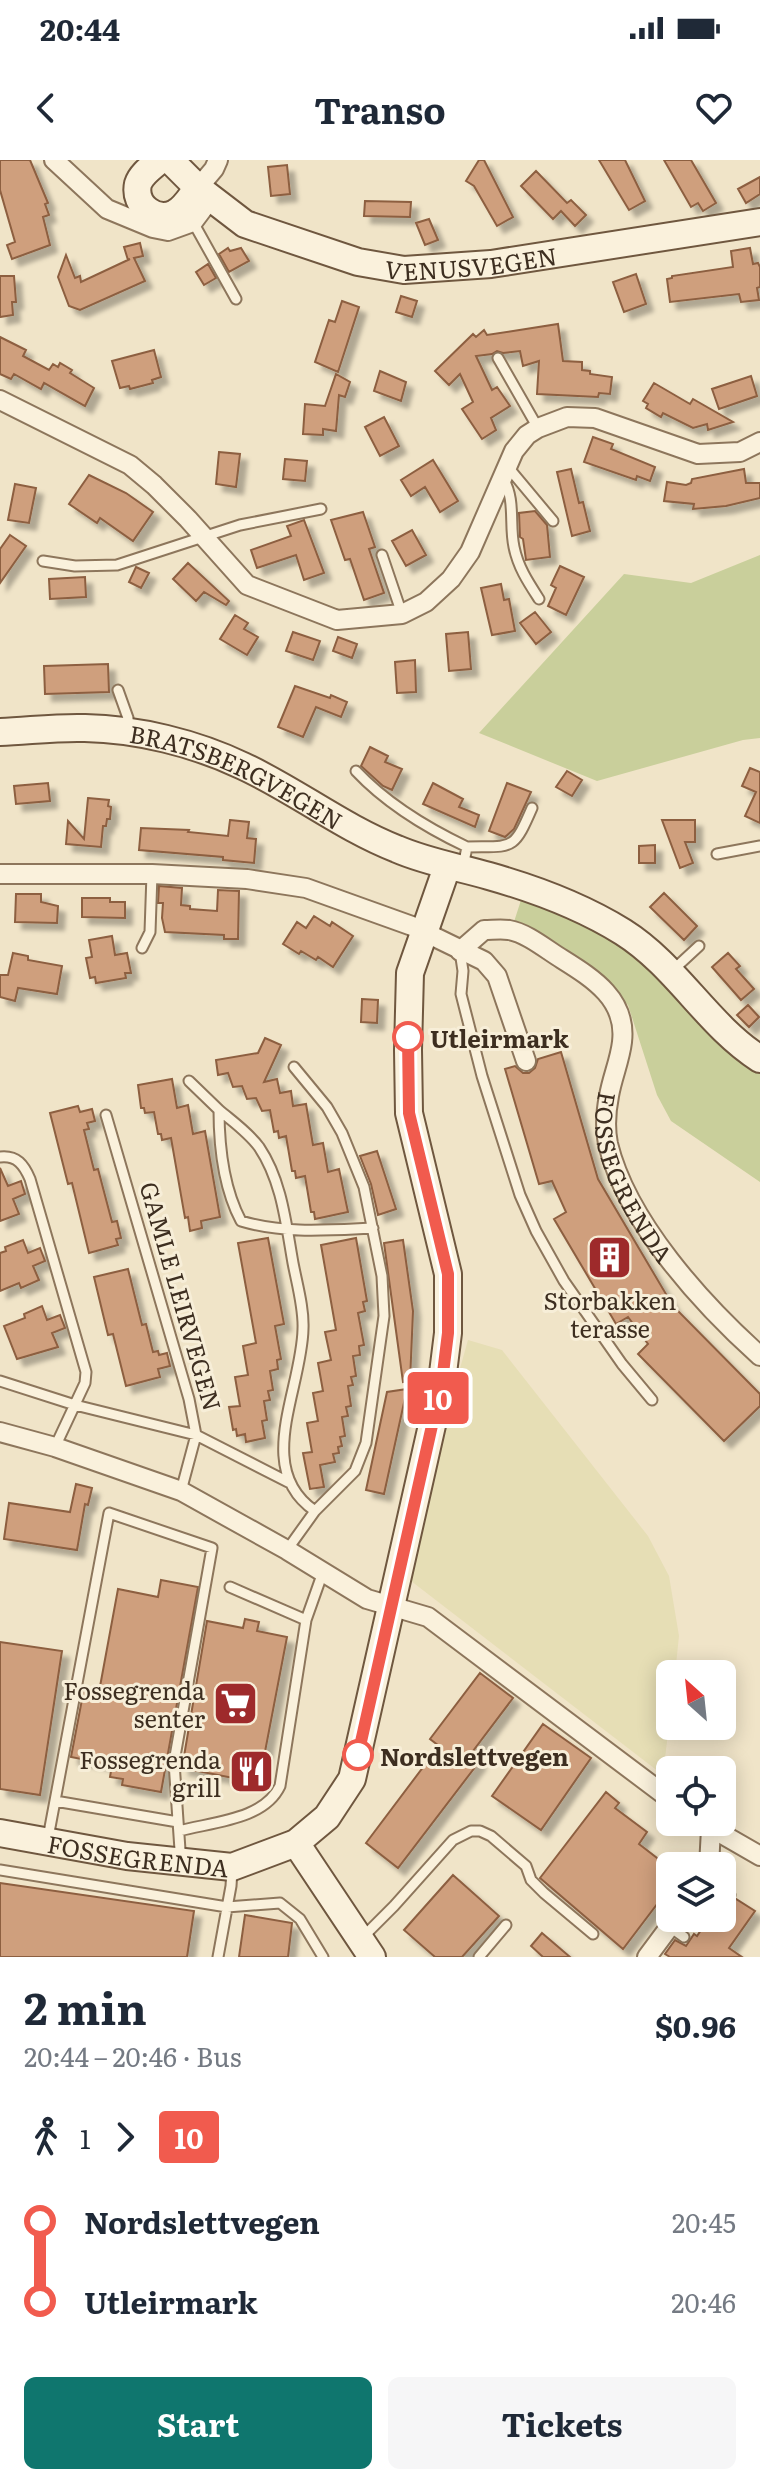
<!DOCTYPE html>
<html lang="en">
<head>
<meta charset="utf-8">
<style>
  :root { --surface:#fff; --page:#f6f6f7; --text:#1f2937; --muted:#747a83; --accent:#0f766e }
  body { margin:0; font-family:Literata,serif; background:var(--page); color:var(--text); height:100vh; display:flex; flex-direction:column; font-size:30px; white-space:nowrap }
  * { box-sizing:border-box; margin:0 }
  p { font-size:26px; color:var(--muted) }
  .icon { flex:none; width:44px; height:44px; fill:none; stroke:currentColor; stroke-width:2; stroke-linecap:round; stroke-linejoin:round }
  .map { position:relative; height:1797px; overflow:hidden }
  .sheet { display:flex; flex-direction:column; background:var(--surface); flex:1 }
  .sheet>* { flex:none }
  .badge { padding:0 16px; border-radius:6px; font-size:28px; line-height:52px }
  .needle { width:52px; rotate:333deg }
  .fabs { position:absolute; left:656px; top:1500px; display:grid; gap:16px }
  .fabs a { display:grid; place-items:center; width:80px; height:80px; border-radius:12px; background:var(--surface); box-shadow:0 4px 20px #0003; font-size:40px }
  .map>.badge { position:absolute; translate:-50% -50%; box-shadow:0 0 0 4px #fff }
  .legs { display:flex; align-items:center; gap:12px; height:88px; padding:0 24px; font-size:26px }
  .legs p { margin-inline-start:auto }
  .head { display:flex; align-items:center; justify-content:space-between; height:136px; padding:0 24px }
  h1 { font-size:44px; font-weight:700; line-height:60px }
  .button { display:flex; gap:16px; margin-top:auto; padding:16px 24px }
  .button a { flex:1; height:92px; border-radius:12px; background:var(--accent); color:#fff; font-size:32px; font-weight:700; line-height:92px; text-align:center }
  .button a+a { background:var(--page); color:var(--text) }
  ul { padding:0 24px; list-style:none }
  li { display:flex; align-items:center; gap:28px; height:80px; font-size:30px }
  li i { display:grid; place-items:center; width:12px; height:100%; margin:0 10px; background:currentColor }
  li i::after { content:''; width:20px; height:20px; margin:-10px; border:6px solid; border-radius:50%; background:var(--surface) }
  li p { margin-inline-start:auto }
  li:first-child i { background:linear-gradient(#0000 50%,currentColor 0) }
  li:last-child i { background:linear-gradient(currentColor 50%,#0000 0) }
  .status { display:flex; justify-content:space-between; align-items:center; height:56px; padding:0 40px; background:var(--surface); direction:ltr }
  .status svg { height:22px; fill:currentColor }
  header { display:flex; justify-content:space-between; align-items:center; height:104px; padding:0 24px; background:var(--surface); font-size:36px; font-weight:700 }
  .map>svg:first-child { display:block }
  .farmland { fill:#e6deb5 }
  .green { fill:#c9cf9b }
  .building { fill:#cf9f7d; stroke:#8d5f41; stroke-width:2; filter:url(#shadow) }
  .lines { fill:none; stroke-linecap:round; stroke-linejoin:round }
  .lane-casing { stroke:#8d765c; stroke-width:13 }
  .street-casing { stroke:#8d765c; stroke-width:22 }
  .secondary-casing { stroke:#6f573f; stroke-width:30 }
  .lane { stroke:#faf1dc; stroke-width:9 }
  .street { stroke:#faf1dc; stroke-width:18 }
  .secondary { stroke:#faf1dc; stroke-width:26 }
  .line-1-casing { stroke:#fff; stroke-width:18 }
  .line-1 { stroke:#f15b4e; stroke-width:12 }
  .stop-1-dot { fill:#fff; stroke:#f15b4e; stroke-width:4 }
  .labels { text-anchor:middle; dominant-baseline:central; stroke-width:6; stroke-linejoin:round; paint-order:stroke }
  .street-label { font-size:24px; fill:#3d2e20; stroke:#f7eed8 }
  .stop-label { font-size:24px; font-weight:bold; fill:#3d2e20; stroke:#f7eed8; text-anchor:start }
  .poi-label { font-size:24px; fill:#3d2e20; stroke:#f7eed8; text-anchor:end }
</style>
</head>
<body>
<div class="status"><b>20:44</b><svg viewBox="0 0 49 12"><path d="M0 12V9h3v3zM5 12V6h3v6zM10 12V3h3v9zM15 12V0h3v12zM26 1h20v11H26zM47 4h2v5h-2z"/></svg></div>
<header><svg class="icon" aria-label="back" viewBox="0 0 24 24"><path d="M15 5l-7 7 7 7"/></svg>Transo<svg class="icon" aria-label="heart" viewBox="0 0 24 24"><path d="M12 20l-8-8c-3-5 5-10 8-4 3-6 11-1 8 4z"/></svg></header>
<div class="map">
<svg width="760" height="1797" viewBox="0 0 760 1797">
  <defs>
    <filter id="shadow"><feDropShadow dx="7" dy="7" stdDeviation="2" flood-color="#0004"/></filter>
  </defs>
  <rect width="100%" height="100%" fill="#f0e4c8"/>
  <path class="farmland" d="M468,1180L502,1190L648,1376L669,1416L679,1476L675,1514H670V1556L663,1615L402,1414Z"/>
  <path class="green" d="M760,395V578L743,580L597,621L479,573L624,414L691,423Z
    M521,740L574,759L599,772L647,804L731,895L760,912V1022L671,961L657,935L628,845L581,805L513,765Z"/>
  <path class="building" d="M0,0H30L48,43L45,44L49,55L43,57L50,85L12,99L7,85L15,82L0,30Z
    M479,0H484L513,57L497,66L474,26L466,21Z
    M599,0H625L645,41L629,50Z
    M664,0H691L716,43L703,51L698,43L691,47Z
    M287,5L290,34L271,36L268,7Z
    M536,11L567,43L571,40L586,55L575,66L561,51L553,59L521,26Z
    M760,17V34L746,43L738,29Z
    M365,41L411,42L410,57L364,56Z
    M429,59L438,80L425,85L416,63Z
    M140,83L143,96L134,98L145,121L80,150L69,146L58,117L66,95L75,118L80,116L81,122L130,99L128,100L124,87Z
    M228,88L230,91L241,88L249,101L229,112L219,94Z
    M750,88L753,104L758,103L760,107V127L757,128L759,140L741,142L739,134L670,142L667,119L672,118V116L733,107L731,91Z
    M208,104L216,118L204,125L196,112Z
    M636,114L646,144L624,152L613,122Z
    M0,116H14L16,142H12L13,155L0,157Z
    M401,136L417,141L412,157L396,152Z
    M342,141L359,147L338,212L315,202L329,160L335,162Z
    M558,164L563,201L582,202V210L590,211V214L612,217L610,234L599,233L598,237L537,234L539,201L523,206L520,191L503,193L497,191L492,194L476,196L492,230L497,227L510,246L491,258L496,270L482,279L462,249L473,242L460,214L449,225L435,211L473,174L476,177L484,170L487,175Z
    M0,177L26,190L23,196L49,210L53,204L58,207L60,203L72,210L70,213L94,228L85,246L44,223L41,229L14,214L11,219L0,214Z
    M154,190L161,217L152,220L153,223L130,229L129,226L120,228L112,201Z
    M380,211L406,222L401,241L374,231Z
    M336,214L350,222L345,237L339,235L336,271L323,269V275L303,274L305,244L325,246Z
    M751,216L757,236L719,249L712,229Z
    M654,223L690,244L693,239L733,262L708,270L707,264L693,268L663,253L661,257L646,248L648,244L643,241Z
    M384,257L399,286L380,296L365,267Z
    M593,277L613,284L611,289L655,307L650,321L637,316L636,320L584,302Z
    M219,292L240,294L236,327L216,324Z
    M285,299L307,301L305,321L283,319Z
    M433,300L458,341L440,352L425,327L411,336L401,320Z
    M571,309L579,343L583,342L590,371L572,376L557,312Z
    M744,309L746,323H760V338L726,346L693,349L694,344L664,341L667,322L686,325L691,323L692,319Z
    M89,315L126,333L153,352L133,381L100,358L97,363L69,344Z
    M15,324L36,328L29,363L8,360Z
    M535,351L547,365L550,397L526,400L523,379L520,377L519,353Z
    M363,352L375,387L369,389L384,433L364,440L350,399L345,400L331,360Z
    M304,360L324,413L304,420L296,395L257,408L251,390L291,376L287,366Z
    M412,370L426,395L406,406L392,381Z
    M10,375L26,386L0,423V389Z
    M188,403L229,441L226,445L204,432L196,441L173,419Z
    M560,406L584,417L566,455L548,446L556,428L551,425Z
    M136,407L149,413L141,428L129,422Z
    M85,417L86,437L50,439L49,419Z
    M501,424L504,440L509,439L515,471L492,475L481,428Z
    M535,452L551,472L536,484L520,463Z
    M235,455L248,463L244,469L258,477L247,495L220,479Z
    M293,472L320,481L313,500L286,491Z
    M468,472L471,509L449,511L446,474Z
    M338,477L357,484L352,498L333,491Z
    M415,500L416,532L397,533L395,502Z
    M108,504L109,532L45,534L44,506Z
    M295,526L330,538L331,535L347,542L341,557L316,547L303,577L278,567Z
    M370,587L388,596L385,602L402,609L392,630L383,626L361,606Z
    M750,608L760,612V663L745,656L756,632L742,626Z
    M567,611L582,620L572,636L556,627Z
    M48,623L50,641L16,644L14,626Z
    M433,623L463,639L459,647L479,655L475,667L423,644Z
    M507,623L531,632L514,669L505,677L489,671Z
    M88,638L109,640L108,646L111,647L110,659H107L106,666H103L101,687L66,684L68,661L84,679Z
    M230,660L249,662L247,678L256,679L254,703L223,700V697L139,690L141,668L189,670L188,672L228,676Z
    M662,660H695V682H685L693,703L680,708Z
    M655,685V703H639V686Z
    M159,726L182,728L181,745L190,746V749L217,751L218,730L239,731L238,779H224V775L165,772L162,758L163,743H158Z
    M664,733L697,766L684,780L650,747Z
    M16,734H41V742L58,746L57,763L15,762Z
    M82,738H110V742H125V758L82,757Z
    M314,756L330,766L332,762L353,776L333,807L318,797L316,800L301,791L299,794L283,784L297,762L306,768Z
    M112,776L115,795L127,793L131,813H125L126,818L96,823L95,817L90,818L86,798L92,797L89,780Z
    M13,793L28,796V800L62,806L57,834L18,828L15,841L0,837V815H8Z
    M728,793L740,806L736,809L754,829L741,840L712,807Z
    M362,839L378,840L377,863L361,862Z
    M748,845L759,857L749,867L737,855Z
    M265,878L281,885L264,922L277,919L280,933L291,931L293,946L306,944L313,985L323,983L328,1012L339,1009L348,1052L315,1059L314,1052H311L305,1016L296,1018L295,1011H292L286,976L279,978L278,971L274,972L270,950L262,951L256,938L247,939L242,926L233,927L228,913L218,915L216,900L258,893Z
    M561,892L598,1019L673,1146L760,1234V1246L724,1281L638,1194L648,1184L628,1157L616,1164L554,1059L566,1052L552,1021L539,1024L505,909L515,906L523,913H529L535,908L538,899Z
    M172,919L177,948L188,945L193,974L205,971L220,1057L201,1061L202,1068L190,1071L188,1057L185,1058L171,978L162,980L161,974H158L154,952L145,953L144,948H141L138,925Z
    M78,946L80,952L92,949L95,961L87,963L89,969L84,970L94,1010L98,1009L112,1062L117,1061L121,1078L116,1079L118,1085L89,1093L72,1023L68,1024L50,953Z
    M377,991L396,1049L378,1055L371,1024L360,996Z
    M0,1008L8,1026L21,1021L25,1034L13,1039L19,1054L0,1061Z
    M268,1078L284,1164L275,1166L281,1199L277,1200L278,1209L270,1211L273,1230L268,1231L270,1240L264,1241L267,1260L262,1261L265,1278L246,1282L245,1274L237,1276L236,1269L233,1270L229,1247L240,1246L235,1217L248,1215L243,1186L256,1183L238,1083Z
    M356,1078L367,1141L363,1142L365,1151L358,1153L364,1185L359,1186L360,1195L353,1196L356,1216L351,1217L353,1225L348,1226L351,1246L346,1247L348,1256L342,1257L345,1276L340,1277L342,1286L338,1287L339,1293L333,1294L335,1302L320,1305L324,1327L310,1329L303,1293L312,1292L307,1263L318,1261L313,1233L323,1231L318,1203L331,1200L325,1172L336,1170L321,1085Z
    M23,1080L28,1093L40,1088L45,1101L33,1106L39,1120L21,1128L19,1123L0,1131V1093L6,1091L5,1087Z
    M403,1080L413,1151L410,1221L403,1222L384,1083Z
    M128,1109L142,1165L146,1164L153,1192L158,1191L159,1195L167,1193L170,1206L158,1209L160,1217L126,1226L113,1174L108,1175L94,1117Z
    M42,1146L47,1160L60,1155L65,1168L52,1173L58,1187L17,1199L4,1166L25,1158L24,1154Z
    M407,1229L384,1334L366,1330L387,1232Z
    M76,1324L92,1328L88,1345L85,1344L77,1390L4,1379L9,1343L70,1352Z
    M161,1420L198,1427L161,1632L122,1625L123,1619L110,1617L112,1605L71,1597L84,1529L99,1532L118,1429L158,1437Z
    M245,1459L259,1462L257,1471L287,1477L259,1623L182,1608L207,1461L243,1468Z
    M0,1482L62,1491L40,1635L0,1629Z
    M480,1513L513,1538L470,1595L479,1602L398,1708L366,1683L439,1586L430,1579Z
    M543,1564L591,1598L541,1670L492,1636Z
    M606,1632L619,1643L615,1648L647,1672L639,1684L670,1708V1727L623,1789L540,1718Z
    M453,1715L499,1756L462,1797H435L404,1770Z
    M0,1723L194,1751L187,1797H0Z
    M722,1739L731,1742L736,1739L755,1751L729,1788L742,1797H670L665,1794L675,1780L686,1786L694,1774L697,1776L709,1758H722Z
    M245,1755L292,1763L288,1797H239Z
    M542,1773L570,1797H543L531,1786Z"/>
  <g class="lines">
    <defs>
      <path id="lane" d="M193,62L236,139
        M498,198L538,268
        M507,306L553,361
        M503,318C516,340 509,364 514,387C518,407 528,422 539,439
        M382,395L402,454
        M43,401L75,406L117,405L240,365L321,349
        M118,530L128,558V568
        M356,611C386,643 427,668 467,687L463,707
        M467,687C513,686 513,692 532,648
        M717,694L760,686
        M142,788L150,772L152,714
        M460,791L463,811L461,834L482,916L520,1035L536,1071L564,1121L622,1204L652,1240
        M672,811L699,786
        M189,921L219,950C219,986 224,1029 241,1061C284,1074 328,1070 373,1068
        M219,950C232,961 248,972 259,987C282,1021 286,1064 293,1103C297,1124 304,1148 303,1169C302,1229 253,1309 315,1351
        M106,955L189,1239L196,1275L181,1331
        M0,997C17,995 24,1005 30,1019L86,1212L85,1223L55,1287
        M0,1221L75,1245L196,1275L288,1322
        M287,1390L315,1351L355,1311L366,1283L384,1156L382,1116L364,1027L342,973L327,947L294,907
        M230,1427L306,1460
        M55,1641L178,1662
        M179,1671C212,1662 264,1660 280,1626L306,1460L323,1412
        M48,1678L109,1353L212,1388L174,1602L180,1690L178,1698
        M0,1710L227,1747L280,1743L300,1759L323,1797
        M722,1730L730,1735
        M670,1767L684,1777
        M363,1777L394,1746L453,1680L471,1671H480L491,1676L526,1706L531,1720L544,1733L593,1774
        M218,1797L231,1726L232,1710
        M479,1797L506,1765"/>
      <g id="street">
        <path d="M54,0L107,49L153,68L168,71L193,62L211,38"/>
        <path d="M198,28L214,9L218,0"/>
        <path d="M0,240L130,305L154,325L188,359L247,425L337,460L402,454L426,442L451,419L470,392L514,291L527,275L538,268L567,257L595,258L698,294L740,292L760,282"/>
        <path d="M0,714H152L247,719L306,728L412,766L484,801L497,816L526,901"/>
        <path id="s1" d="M460,791L484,770C492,770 501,769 509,770C527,773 547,790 562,799C594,819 627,840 622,882C620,900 612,918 609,936C606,951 605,969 608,984C627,1062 702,1144 760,1196"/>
        <path d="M0,1272L55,1287L181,1331L287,1390L367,1439L428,1457L670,1639"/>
        <path d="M701,1662L760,1696"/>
        <path d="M709,1706L711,1669"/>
        <path d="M647,1797L676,1758"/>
      </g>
      <g id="secondary">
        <path d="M160,0C152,7 141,14 138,24C133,46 157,63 175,53C185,48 191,36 198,28"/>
        <path id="s2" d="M170,0L198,28L245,64L358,102L404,110L491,104L760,62"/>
        <path id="s3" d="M0,572C28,571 56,567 85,568C137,569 195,583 243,606C295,630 343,668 397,689C427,702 458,707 489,716C535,729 583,747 623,772C677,806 707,865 760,899"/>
        <path id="s4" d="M0,1673L127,1696L232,1707L296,1683L327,1657L352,1619L442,1221L448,1173V1114L409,953L408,890L410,813L447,707"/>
        <path d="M296,1683L372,1797"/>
      </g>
    </defs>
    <use href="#lane" class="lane-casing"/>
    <use href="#street" class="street-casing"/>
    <use href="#secondary" class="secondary-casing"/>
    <use href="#lane" class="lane"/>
    <use href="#street" class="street"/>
    <use href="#secondary" class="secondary"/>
  </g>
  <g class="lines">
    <defs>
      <path id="line-1" d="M358,1595L442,1221L448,1173V1114L409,953L408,877"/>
    </defs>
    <use href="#line-1" class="line-1-casing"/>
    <use href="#line-1" class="line-1"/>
  </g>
  <defs>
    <symbol id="building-square" viewBox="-11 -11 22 22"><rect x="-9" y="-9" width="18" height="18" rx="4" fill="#9e2a2b" stroke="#f7eed8"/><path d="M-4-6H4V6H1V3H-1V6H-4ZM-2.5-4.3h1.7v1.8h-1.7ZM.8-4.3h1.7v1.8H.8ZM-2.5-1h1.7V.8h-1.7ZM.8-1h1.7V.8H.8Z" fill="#fff"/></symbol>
    <symbol id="supermarket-square" viewBox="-11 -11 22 22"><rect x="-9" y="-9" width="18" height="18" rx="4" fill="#9e2a2b" stroke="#f7eed8"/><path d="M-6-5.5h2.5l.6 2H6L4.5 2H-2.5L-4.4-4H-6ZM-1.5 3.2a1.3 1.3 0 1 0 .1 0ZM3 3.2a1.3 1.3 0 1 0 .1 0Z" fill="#fff"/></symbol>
    <symbol id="restaurant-square" viewBox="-11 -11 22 22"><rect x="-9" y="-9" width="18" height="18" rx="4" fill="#9e2a2b" stroke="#f7eed8"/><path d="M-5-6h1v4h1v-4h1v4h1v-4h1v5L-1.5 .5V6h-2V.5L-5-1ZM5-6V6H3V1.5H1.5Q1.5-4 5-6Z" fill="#fff"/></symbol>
  </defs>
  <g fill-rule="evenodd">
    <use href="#building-square" x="584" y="1072" width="51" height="51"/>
    <use href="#supermarket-square" x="210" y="1518" width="51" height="51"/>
    <use href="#restaurant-square" x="226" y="1586" width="51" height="51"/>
  </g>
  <g class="stop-1-dot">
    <circle cx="408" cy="877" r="14"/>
    <circle cx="358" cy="1595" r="14"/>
  </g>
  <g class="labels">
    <g class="street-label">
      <text stroke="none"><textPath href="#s2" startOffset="332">VENUSVEGEN</textPath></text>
      <text stroke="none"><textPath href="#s3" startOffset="246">BRATSBERGVEGEN</textPath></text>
      <text stroke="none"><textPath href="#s1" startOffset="370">FOSSEGRENDA</textPath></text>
      <text transform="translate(182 1136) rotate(74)">GAMLE LEIRVEGEN</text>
      <text stroke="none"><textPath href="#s4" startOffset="140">FOSSEGRENDA</textPath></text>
    </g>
    <g class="stop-label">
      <text x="430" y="877">Utleirmark</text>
      <text x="380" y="1595">Nordslettvegen</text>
    </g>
    <g class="poi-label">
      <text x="610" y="1139" text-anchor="middle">Storbakken<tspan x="610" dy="28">terasse</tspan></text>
      <text x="205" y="1529">Fossegrenda<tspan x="205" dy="28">senter</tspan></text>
      <text x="221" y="1598">Fossegrenda<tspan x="221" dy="28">grill</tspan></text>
    </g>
  </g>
</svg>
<div class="fabs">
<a><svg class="needle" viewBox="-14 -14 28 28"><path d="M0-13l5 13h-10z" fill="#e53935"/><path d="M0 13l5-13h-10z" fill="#747a83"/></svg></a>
<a><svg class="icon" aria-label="locate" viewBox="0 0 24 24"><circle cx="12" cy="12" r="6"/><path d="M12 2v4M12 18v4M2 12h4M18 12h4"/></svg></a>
<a><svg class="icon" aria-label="layers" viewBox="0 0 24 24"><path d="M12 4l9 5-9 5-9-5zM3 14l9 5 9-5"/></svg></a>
</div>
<b class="badge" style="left:438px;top:1238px;background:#f15b4e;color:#fff">10</b>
</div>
<section class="sheet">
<div class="head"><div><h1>2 min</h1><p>20:44 – 20:46 · Bus</p></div><b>$0.96</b></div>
<div class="legs"><svg class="icon" aria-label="walk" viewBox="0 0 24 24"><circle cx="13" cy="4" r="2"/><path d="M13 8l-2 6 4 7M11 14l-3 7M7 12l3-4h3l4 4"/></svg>1<svg class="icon" aria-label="forward" viewBox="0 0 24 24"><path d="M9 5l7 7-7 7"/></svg><b class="badge" style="background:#f15b4e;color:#fff">10</b></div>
<ul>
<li><i style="color:#f15b4e"></i><b>Nordslettvegen</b><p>20:45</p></li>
<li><i style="color:#f15b4e"></i><b>Utleirmark</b><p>20:46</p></li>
</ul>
<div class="button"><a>Start</a><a>Tickets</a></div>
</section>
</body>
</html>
